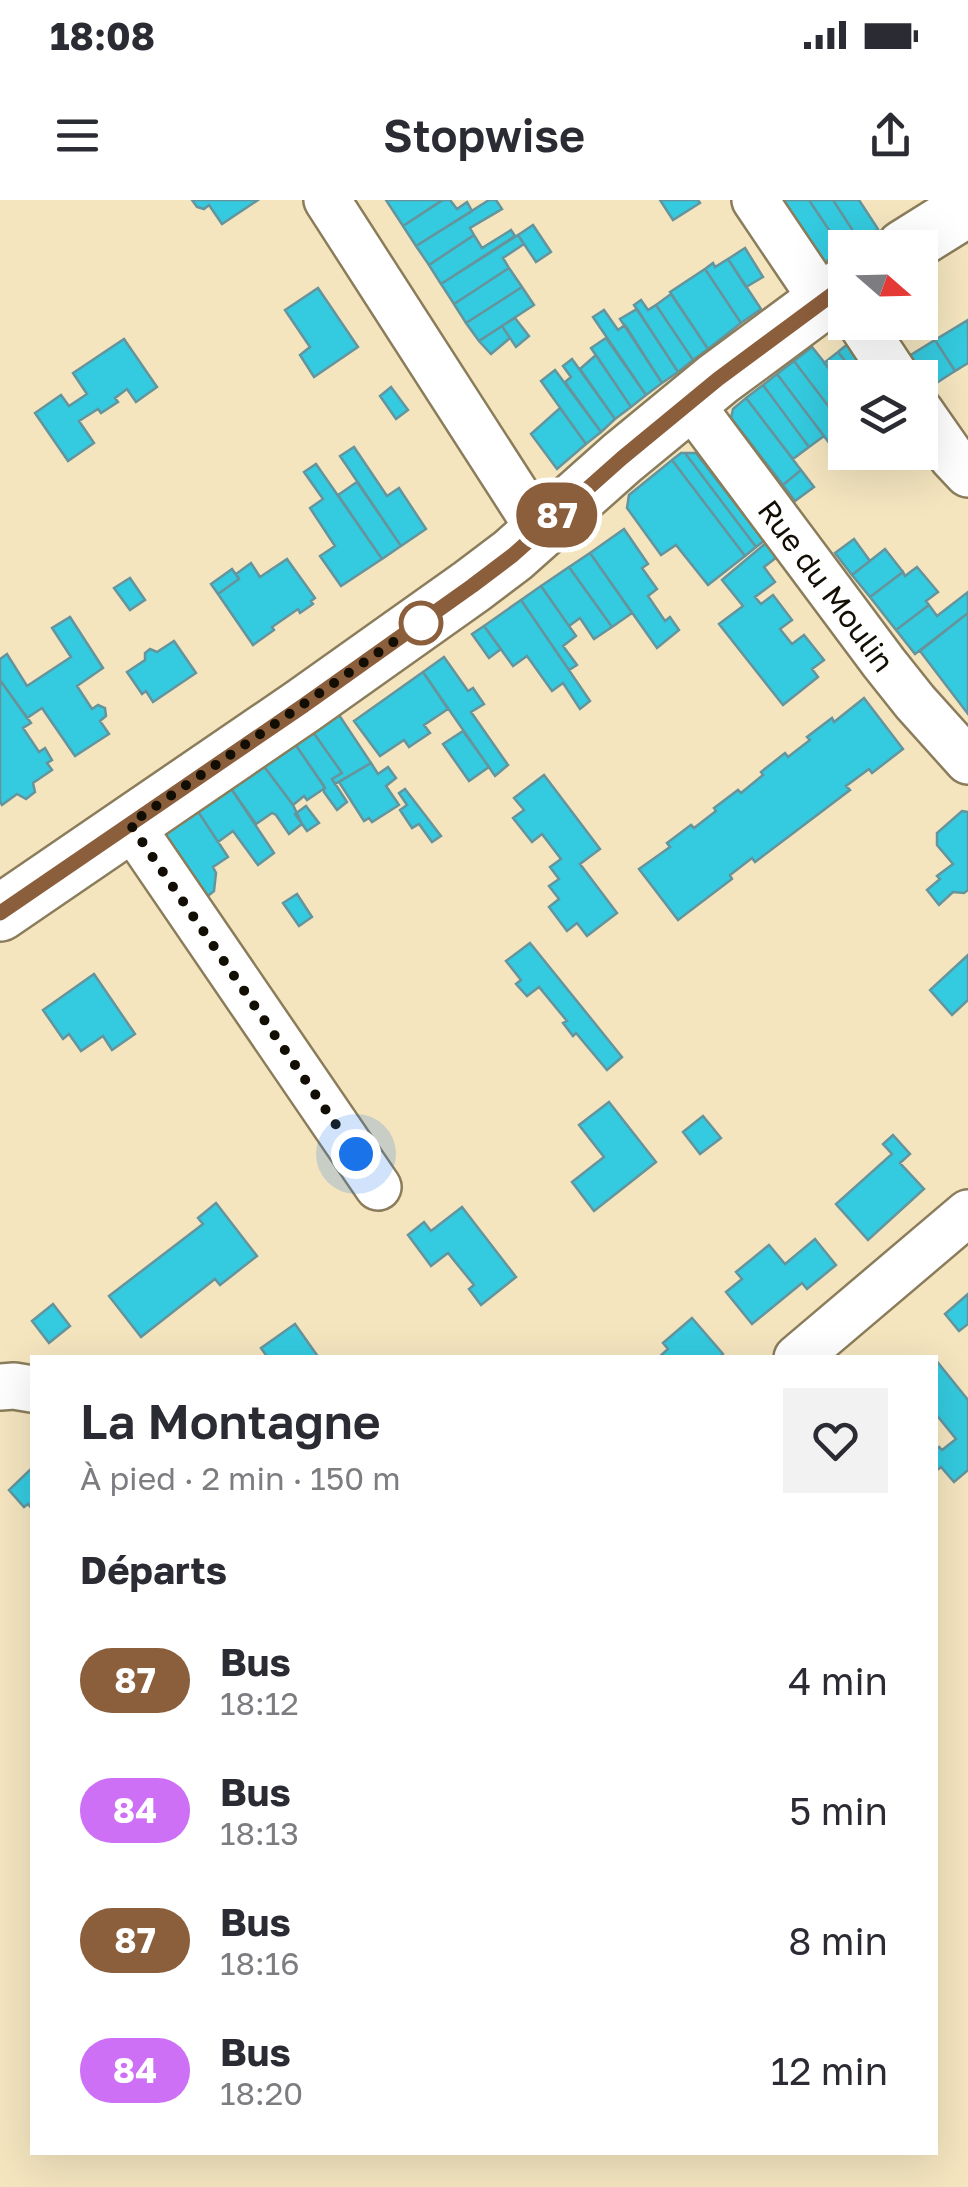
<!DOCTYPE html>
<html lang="fr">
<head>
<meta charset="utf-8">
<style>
  :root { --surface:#fff; --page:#f2f2f3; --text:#2b2b33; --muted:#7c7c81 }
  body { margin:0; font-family:"Golos Text",sans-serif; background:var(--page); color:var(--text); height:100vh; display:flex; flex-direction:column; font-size:38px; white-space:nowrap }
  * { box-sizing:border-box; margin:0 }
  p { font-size:32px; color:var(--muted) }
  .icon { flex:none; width:55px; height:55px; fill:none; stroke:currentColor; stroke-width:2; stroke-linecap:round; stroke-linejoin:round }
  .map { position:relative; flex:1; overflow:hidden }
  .sheet { position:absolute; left:30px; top:1155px; width:908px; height:800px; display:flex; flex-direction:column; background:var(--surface); border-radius:0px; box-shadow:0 10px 40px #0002 }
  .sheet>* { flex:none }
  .badge { padding:0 20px; border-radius:32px; font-size:35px; line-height:65px }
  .needle { width:65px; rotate:110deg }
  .tools { position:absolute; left:828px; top:30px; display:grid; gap:20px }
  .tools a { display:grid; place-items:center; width:110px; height:110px; border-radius:0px; background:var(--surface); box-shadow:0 10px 40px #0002; font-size:50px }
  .you { position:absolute; width:50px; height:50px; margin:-25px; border:8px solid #fff; border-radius:50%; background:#1a73e8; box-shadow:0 0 0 15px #1a73e833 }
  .map>.badge { position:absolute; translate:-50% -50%; box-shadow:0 0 0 5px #fff }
  h2 { padding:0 50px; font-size:38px; line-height:90px }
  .round { display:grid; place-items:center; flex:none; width:105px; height:105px; border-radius:0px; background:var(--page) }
  .overview { display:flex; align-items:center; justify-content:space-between; height:170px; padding:0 50px }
  h1 { font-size:48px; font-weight:600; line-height:75px }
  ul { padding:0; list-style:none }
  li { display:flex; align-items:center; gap:30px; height:130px; padding:0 50px }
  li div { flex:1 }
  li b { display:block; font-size:38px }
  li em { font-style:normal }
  li .badge { min-width:110px; font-weight:700; text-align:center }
  .status { display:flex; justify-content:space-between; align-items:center; height:70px; padding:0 50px; background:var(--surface); direction:ltr }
  .status svg { height:28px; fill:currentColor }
  header { display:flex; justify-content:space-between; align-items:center; height:130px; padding:0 50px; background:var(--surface); font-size:45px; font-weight:600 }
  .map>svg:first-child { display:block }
  .building { fill:#34cadf; stroke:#65949c; stroke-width:2.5 }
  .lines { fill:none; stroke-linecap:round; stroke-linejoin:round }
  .minor-casing { stroke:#8b7d5b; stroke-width:50 }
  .major-casing { stroke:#8b7d5b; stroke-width:60 }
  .minor { stroke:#fff; stroke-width:45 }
  .major { stroke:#fff; stroke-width:55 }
  .line-casing { stroke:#fff; stroke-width:22 }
  .line { stroke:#8b5e3c; stroke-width:15 }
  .walk { stroke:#130e03; stroke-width:10; stroke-dasharray:0 18 }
  .stop-dot { fill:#fff; stroke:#8b5e3c; stroke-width:5 }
  .labels { text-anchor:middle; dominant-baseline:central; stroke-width:8; stroke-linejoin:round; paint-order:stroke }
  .street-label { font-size:30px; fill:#130e03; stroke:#f4e5bf }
</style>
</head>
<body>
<div class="status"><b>18:08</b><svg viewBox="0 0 49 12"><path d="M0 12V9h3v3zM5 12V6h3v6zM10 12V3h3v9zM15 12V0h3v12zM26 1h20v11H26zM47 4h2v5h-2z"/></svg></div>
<header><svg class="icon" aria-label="menu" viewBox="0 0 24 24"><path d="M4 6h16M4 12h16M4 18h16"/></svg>Stopwise<svg class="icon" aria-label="share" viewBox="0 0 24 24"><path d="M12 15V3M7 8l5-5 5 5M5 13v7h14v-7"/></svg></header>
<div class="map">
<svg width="968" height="1987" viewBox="0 0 968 1987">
  <rect width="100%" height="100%" fill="#f4e5bf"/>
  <path class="building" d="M192,0H258L222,24L209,5L204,9L197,7Z
    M386,0H441V1L403,26Z
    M450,0L457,9L467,2L472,11L416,46L403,26L443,0Z
    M489,0H496L502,9L470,28L474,35L429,65L416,46Z
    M660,0H698L700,3L673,20Z
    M782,0H809L843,51L817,67Z
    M809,0H833L859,40L843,51Z
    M833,0H859L878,29L859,40Z
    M533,25L551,52L536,62L518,35Z
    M511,30L515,36L441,84L429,65L474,35L482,48Z
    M518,35L524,44L503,58L509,68L454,104L441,84Z
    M745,48L763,77L746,87L728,59Z
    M728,59L761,109L741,123L705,69L713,63L715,67Z
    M509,68L522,87L466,123L454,104Z
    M705,69L741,123L708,149L670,92Z
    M522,87L534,105L479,141L466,123Z
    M318,88L358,147L314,177L300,155L310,147L285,110Z
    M671,94L708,149L693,160L656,105Z
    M641,100L648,110L656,105L693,160L678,172L634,105Z
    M637,109L678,172L662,183L620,119Z
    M604,110L618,130L625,125L662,183L646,195L593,117Z
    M515,118L529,136L516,147L502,126Z
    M968,120V163L955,171L935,140Z
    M502,126L510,138L491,154L479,141Z
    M606,138L646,195L631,207L591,148Z
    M124,139L157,187L136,202L127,189L115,198L118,202L101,213L98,209L79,221L94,243L68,261L35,213L61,195L69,206L87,194L73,173Z
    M935,140L955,171L921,193L920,178H911L901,161Z
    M850,142L877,178H845V228L794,161L812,147L836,177L850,167L838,152Z
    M838,152L850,167L836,177L824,163Z
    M596,155L631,207L615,219L580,169Z
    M572,159L615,219L601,232L565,182L571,177L563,166Z
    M794,161L845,228V239L833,248L777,174Z
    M555,170L601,232L586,244L541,181Z
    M777,174L824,236L809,247L763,185Z
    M763,185L809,247L793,259L746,198Z
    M391,187L408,210L396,219L380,196Z
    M746,198L801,270L783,285L731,218L733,209Z
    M560,208L586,244L557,269L531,234Z
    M354,247L387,296L399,288L426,329L401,346L340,256Z
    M681,253H685L756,347L745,356L672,260Z
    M685,253H696L764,341L756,347Z
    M672,260L745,356L708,385L676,345L661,355L627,308L629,295Z
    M316,264L382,359L341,386L320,356L335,346L310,308L323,299L304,272Z
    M801,270L814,287L795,301L783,285Z
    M357,282L401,346L382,359L338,295Z
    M624,329L648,364L642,368L657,389L648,396L665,421L670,417L679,430L657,448L590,353Z
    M854,339L870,361L852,375L835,353Z
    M766,343L777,357L764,367L775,382L755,397L761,404L773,395L792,420L780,429L792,444L804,435L824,460L812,469L818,477L783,505L719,424L743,406L722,380Z
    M885,349L903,372L870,397L852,375Z
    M590,353L632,413L612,427L569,367Z
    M287,359L315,398L311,401L313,404L300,413L298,409L272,427L274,430L253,445L218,394L239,379L236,374L251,363L260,377Z
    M569,367L612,427L594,439L580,418L569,426L541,386Z
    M917,367L938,392L926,401L929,405L896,430L870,397L903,372L905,376Z
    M232,369L239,379L218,394L211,384Z
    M130,378L145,400L130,410L114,388Z
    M541,386L576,436L563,446L577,465L569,470L521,400Z
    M968,392V413L915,454L896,430L929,405L937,416Z
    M521,400L590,501L580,509L563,483L552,491L527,456L513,466L484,426Z
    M968,413V514L920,451Z
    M70,417L103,468L77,486L92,509L98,505L105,508L106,516L100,521L109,534L75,556L42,508L27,518L0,480V459L7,454L27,486L71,457L52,428Z
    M484,426L501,449L489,458L472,434Z
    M174,441L196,473L153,502L146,491L142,494L127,472L145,460V453L150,449L157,452Z
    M444,457L468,491L473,488L484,504L471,512L508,565L495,576L423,472Z
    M423,472L448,509L424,525L430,533L409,547L404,540L380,556L354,521Z
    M0,480L31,523L23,528L39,552L45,548L52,560L47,563L52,570L33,583L35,592L26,599L17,594L2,605L0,602Z
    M864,498L903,549L872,573L869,569L846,586L850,590L755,662L752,658L730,675L732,679L678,720L639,669L670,647L667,643L691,625L694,628L716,611L714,608L738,590L741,593L763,575L761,572L785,553L788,557L810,540L807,537L832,518L834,522Z
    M339,515L371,563L335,584L332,579L342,573L313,532Z
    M463,531L489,567L469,581L443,544Z
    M313,532L342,573L332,579L347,602L337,610L324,592V586L295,544Z
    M295,544L325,588L307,600L304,596L293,605L263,565Z
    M371,563L378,574L388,567L396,578L386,586L399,605L372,622L369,618L364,621L339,582Z
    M263,565L293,605L302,624L289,634L276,615L272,613L256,624L230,587Z
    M544,575L600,649L580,664L617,713L587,736L577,723L567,731L549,707L559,699L549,686L559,679L550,667L561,659L542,634L532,642L513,618L524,610L514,598Z
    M230,587L274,653L258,665L233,631L218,642L197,610Z
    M405,589L441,636L432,642L419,624L412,628L400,610L407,605L399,593Z
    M306,606L319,623L307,631L295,614Z
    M197,610L228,657L213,667L216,673L214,691L204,699L160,635Z
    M962,611L968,612V690L964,693L953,692L939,705L927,690L940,679L937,676L953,664L937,645V633Z
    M297,694L312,717L299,726L283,703Z
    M530,743L622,857L607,870L576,833L573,836L563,823L567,821L539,787L527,796L516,784L521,780L506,761Z
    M968,755V800L952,815L930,790Z
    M94,774L135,834L112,850L103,836L81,851L69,834L63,839L43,810Z
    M609,902L656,962L594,1011L572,982L604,957L579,925Z
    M703,916L721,938L700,954L683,932Z
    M893,935L910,954L900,963L924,989L868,1040L836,1004L892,954L883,944Z
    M216,1003L257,1056L220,1085L215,1079L141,1137L109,1096L203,1024L198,1018Z
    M462,1007L516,1077L481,1105L469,1089L474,1085L448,1053L431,1066L408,1035L424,1022L431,1031Z
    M815,1039L836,1065L807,1089L802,1083L752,1124L726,1092L742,1079L736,1072L769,1045L785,1064Z
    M968,1094V1124L959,1131L945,1114Z
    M53,1104L70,1126L49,1143L32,1121Z
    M692,1118L723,1154L719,1158H658L668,1149L663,1143Z
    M295,1124L319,1158H268L261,1148Z
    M935,1159L968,1200V1270L954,1282L941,1267L937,1270L935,1267V1250L939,1247L942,1250L956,1239L935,1213Z
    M32,1268V1309L28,1304L24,1307L9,1290Z"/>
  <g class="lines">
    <defs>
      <g id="minor">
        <path d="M327,0L540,331"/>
        <path d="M755,0L823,101"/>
        <path d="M860,122L897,178"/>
        <path id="s1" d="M690,203L884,463L915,502L968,561"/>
        <path d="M920,211L952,257L968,274"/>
        <path d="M130,624L378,987"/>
        <path d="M797,1158L968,1013"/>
        <path d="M0,1187L14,1186L32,1189"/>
      </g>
      <path id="major" d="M904,48L968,8
        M0,713L303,506L472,386L513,355L622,258L718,179L845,85"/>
    </defs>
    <use href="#minor" class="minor-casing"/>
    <use href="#major" class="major-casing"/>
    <use href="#minor" class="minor"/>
    <use href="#major" class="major"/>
  </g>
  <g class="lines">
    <defs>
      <path id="line" d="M0,713L303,506L472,386L513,355L622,258L718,179L845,85"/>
    </defs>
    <use href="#line" class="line-casing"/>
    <use href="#line" class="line"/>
    <path class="walk" d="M356,954L130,624L421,423"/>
  </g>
  <circle class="stop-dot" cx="421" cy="423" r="20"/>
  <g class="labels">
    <g class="street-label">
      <text stroke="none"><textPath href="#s1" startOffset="228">Rue du Moulin</textPath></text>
    </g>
  </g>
</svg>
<div class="tools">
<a><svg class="needle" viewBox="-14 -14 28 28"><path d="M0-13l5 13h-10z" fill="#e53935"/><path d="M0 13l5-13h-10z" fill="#7c7c81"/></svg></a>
<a><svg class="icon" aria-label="layers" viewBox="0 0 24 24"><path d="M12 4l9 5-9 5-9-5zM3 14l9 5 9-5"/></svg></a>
</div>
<div class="you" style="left:356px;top:954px"></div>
<b class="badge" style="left:557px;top:315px;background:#8b5e3c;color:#fff">87</b>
<section class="sheet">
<div class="overview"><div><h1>La Montagne</h1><p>À pied · 2 min · 150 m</p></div><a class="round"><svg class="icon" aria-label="heart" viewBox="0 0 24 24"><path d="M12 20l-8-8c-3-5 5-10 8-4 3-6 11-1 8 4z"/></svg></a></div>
<h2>Départs</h2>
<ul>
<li><span class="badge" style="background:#8b5e3c;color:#fff">87</span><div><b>Bus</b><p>18:12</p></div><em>4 min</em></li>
<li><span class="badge" style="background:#ce70f6;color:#fff">84</span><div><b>Bus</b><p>18:13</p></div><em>5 min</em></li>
<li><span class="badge" style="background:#8b5e3c;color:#fff">87</span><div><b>Bus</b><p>18:16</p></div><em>8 min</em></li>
<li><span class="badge" style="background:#ce70f6;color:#fff">84</span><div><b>Bus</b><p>18:20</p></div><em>12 min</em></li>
</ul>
</section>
</div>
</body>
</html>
